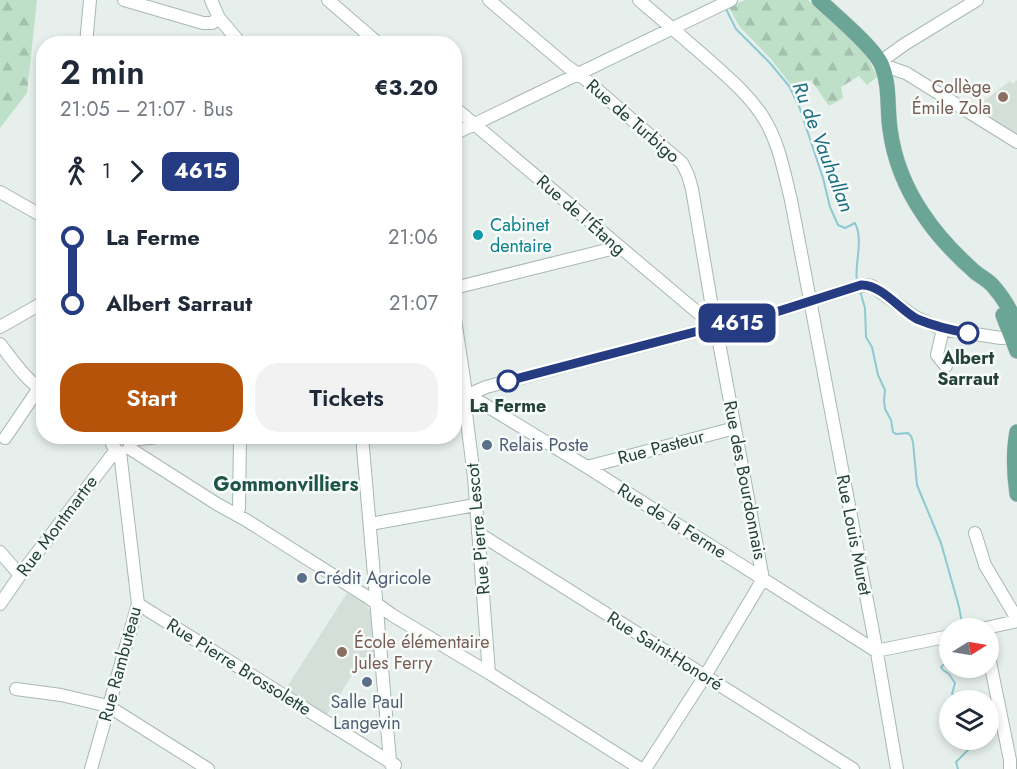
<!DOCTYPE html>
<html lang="en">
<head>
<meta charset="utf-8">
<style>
  :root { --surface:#fff; --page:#f2f2f3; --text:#1f2937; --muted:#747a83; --accent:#b45309 }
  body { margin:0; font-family:Jost,sans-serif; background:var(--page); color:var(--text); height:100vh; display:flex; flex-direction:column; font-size:22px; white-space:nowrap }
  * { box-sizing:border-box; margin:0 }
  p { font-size:20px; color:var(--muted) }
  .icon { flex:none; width:33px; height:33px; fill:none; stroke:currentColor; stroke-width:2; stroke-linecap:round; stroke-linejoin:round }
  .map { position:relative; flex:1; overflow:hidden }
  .panel { position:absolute; left:36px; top:36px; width:426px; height:408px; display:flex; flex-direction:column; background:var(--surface); border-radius:24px; box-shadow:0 3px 9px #0003 }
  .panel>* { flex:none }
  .badge { padding:0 12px; border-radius:9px; font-size:21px; line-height:39px }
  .needle { width:39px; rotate:79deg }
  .fabs { position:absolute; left:939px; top:618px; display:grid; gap:12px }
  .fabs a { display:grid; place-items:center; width:60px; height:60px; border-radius:50%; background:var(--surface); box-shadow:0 3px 9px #0003; font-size:30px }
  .map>.badge { position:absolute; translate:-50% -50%; box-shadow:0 0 0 3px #fff }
  .legs { display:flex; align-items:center; gap:9px; height:66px; padding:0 24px; font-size:20px }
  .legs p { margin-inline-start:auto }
  .overview { display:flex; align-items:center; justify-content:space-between; height:102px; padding:0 24px }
  h1 { font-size:33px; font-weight:600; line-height:45px }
  .primary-button { display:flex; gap:12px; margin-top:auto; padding:12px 24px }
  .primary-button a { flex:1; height:69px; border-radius:24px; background:var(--accent); color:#fff; font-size:24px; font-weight:600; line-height:69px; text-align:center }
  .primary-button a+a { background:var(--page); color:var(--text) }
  ul { padding:0 24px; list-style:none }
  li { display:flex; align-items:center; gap:21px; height:66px; font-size:22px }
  li i { display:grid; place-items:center; width:9px; height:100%; margin:0 8px; background:currentColor }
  li i::after { content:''; width:15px; height:15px; margin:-8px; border:4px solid; border-radius:50%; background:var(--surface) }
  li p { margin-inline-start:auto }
  li:first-child i { background:linear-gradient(#0000 50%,currentColor 0) }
  li:last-child i { background:linear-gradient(currentColor 50%,#0000 0) }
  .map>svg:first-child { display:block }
  .built { fill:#d4dfda }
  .forest { fill:url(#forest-firs) }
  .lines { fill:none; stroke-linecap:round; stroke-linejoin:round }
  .stream { stroke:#8ec9d4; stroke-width:2 }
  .minor-casing { stroke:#a8b8b2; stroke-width:14 }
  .major-casing { stroke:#c2cac8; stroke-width:16 }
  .minor { stroke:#fff; stroke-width:12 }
  .major { stroke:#6aa596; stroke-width:15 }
  .line-1-casing { stroke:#fff; stroke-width:14 }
  .line-1 { stroke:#253b82; stroke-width:9 }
  .education-dot { fill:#8d6e63; stroke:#f7fbf9; stroke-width:2 }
  .culture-dot { fill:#0f9aa8; stroke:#f7fbf9; stroke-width:2 }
  .stop-1-dot { fill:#fff; stroke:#253b82; stroke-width:3 }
  .service-dot { fill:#5c6f8a; stroke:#f7fbf9; stroke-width:2 }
  .labels { text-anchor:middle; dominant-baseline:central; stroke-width:5; stroke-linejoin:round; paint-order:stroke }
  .education-label { font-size:18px; fill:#785e54; stroke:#f7fbf9; text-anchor:end }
  .street-label { font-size:18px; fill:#24423a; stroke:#f7fbf9 }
  .culture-label { font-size:18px; fill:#0d838f; stroke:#f7fbf9; text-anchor:start }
  .stop-label { font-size:18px; font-weight:bold; fill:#24423a; stroke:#f7fbf9 }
  .service-label { font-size:18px; fill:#4e5e75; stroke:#f7fbf9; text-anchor:start }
  .water-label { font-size:20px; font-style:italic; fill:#1c6f80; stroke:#f7fbf9 }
  .neighbourhood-label { font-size:20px; font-weight:bold; fill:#1f5548; stroke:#f7fbf9 }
</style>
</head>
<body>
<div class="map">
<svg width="1017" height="769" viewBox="0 0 1017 769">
  <defs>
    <pattern id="forest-firs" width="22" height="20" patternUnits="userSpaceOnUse" patternTransform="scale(1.5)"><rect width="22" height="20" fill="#bfe0c8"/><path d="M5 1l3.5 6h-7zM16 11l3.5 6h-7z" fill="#a4c1ad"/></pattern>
  </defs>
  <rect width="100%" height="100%" fill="#e6efeb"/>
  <path class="built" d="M1017,80V134L974,109L1010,81L1013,84Z
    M347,593L364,603L372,613L377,670L354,672L326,716L285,690Z"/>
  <path class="forest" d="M0,0H37L27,93L0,128Z
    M745,0H808L854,41L868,58L877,77L867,85L859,76L841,87L843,98L829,106L811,80L795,90L771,59L739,26L729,7Z"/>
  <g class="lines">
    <path class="stream" d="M726,9L736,29L770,63L789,86L799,106L823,178L830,207L838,225L845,228L855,223C864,241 854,264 857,283
      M860,291L865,308L866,337L872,347L878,375L885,390L884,400L885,409L891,420L893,432L896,434L908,433L911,436L913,442L917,485L941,543L959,607L963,628
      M950,664L943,665L941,667L943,670L949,674L955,683L952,694L955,696L963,697L965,700
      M958,769L956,762L969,749V740"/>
    <defs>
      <path id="minor" d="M124,0L203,23H212L219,18
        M211,0L219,18L241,44
        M328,0L379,44
        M489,0L568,67L585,79L682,163L688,175L692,189L714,319
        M639,0C660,18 681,36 702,54C724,74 747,92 763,117C779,142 784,172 791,200L877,653L897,769
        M86,44L90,0
        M880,62L905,44L977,0
        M882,65L906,73L1017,142
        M454,107L709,322
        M454,134L731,0
        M0,192L44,217
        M454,288L619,247
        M454,313L465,386L466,413L474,477L489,673
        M725,325L754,319L855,287L867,285L872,286L915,317L942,329L1001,338L1017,337
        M0,327L44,302
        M943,329L937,355L946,366
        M0,344C12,359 27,382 44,391
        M454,395C465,393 473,399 482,403L587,467L876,651L950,636
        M466,396L486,387L706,329
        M113,436L112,444L116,450
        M362,436L390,761L393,769
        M5,438L39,388
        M131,440L167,436
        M129,448L217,504L246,520L369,598L392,615L489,673L641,769
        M587,467L735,428
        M237,514L239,508L240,436
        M370,524L475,505
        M478,533L853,769
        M975,533L985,565L1017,619
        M0,552L20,575
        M0,604L20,575L116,450
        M138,604L395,765
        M986,628L1017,621
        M988,652L1010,760V769
        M16,689L61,695L108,706L208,769
        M91,769L138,604L120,452
        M645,769L705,676L763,579L718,337"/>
      <path id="major" d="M819,0C834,14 876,49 882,66C890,86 887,109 890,129C894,160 906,189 923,214C936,234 957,256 975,272C981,277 988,280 993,286C1003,297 1011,311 1017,325
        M1003,315L1017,351
        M1017,432C1013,453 1014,473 1017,494"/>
    </defs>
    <use href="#minor" class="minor-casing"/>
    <use href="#major" class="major-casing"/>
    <use href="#minor" class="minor"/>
    <use href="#major" class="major"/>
  </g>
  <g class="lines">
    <defs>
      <path id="line-1" d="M508,381L706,329C712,342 725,340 725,325L754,319L861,285C881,284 900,310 917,319C934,326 950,330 968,333"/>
    </defs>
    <use href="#line-1" class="line-1-casing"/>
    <use href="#line-1" class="line-1"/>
  </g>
  <g class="education-dot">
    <circle cx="1003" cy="97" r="6"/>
    <circle cx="342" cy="652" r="6"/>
  </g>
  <circle class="culture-dot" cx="478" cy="235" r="6"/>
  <g class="stop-1-dot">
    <circle cx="968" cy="333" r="10"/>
    <circle cx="508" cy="381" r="10"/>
  </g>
  <g class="service-dot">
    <circle cx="487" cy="445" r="6"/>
    <circle cx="302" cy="578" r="6"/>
    <circle cx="367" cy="682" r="6"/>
  </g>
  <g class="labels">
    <g class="education-label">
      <text x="991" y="87">Collège<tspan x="991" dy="21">Émile Zola</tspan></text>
      <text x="354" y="642" text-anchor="start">École élémentaire<tspan x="354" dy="21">Jules Ferry</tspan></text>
    </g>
    <g class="street-label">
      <text transform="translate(633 121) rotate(41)">Rue de Turbigo</text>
      <text transform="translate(581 215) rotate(41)">Rue de l'Étang</text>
      <text transform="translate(661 447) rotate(-15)">Rue Pasteur</text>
      <text transform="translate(745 480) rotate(79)">Rue des Bourdonnais</text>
      <text transform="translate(672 521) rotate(32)">Rue de la Ferme</text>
      <text transform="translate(57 526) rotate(-53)">Rue Montmartre</text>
      <text transform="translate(478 529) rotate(-95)">Rue Pierre Lescot</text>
      <text transform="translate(854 535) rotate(79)">Rue Louis Muret</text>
      <text transform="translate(665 651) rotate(32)">Rue Saint-Honoré</text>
      <text transform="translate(120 664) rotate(-75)">Rue Rambuteau</text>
      <text transform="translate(239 667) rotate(32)">Rue Pierre Brossolette</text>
    </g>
    <g class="culture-label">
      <text x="490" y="225">Cabinet<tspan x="490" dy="21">dentaire</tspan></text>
    </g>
    <g class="stop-label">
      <text x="968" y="358">Albert<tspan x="968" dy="21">Sarraut</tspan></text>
      <text x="508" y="406">La Ferme</text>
    </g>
    <g class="service-label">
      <text x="499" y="445">Relais Poste</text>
      <text x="314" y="578">Crédit Agricole</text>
      <text x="367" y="702" text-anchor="middle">Salle Paul<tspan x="367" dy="21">Langevin</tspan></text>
    </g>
    <g class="water-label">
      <text transform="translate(823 147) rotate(69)">Ru de Vauhallan</text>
    </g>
    <g class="neighbourhood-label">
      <text x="286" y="484">Gommonvilliers</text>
    </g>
  </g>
</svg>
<div class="fabs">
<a><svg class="needle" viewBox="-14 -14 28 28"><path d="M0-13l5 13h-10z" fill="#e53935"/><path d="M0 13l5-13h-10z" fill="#747a83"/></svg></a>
<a><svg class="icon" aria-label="layers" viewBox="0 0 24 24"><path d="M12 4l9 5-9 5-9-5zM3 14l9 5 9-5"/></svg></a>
</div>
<b class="badge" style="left:737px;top:323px;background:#253b82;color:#fff">4615</b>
<section class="panel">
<div class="overview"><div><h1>2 min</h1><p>21:05 – 21:07 · Bus</p></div><b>€3.20</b></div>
<div class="legs"><svg class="icon" aria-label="walk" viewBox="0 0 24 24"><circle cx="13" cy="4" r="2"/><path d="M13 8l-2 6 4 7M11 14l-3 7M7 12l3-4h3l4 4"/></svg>1<svg class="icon" aria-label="forward" viewBox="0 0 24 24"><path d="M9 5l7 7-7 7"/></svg><b class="badge" style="background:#253b82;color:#fff">4615</b></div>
<ul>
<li><i style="color:#253b82"></i><b>La Ferme</b><p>21:06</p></li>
<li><i style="color:#253b82"></i><b>Albert Sarraut</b><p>21:07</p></li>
</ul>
<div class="primary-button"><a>Start</a><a>Tickets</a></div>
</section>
</div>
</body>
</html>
